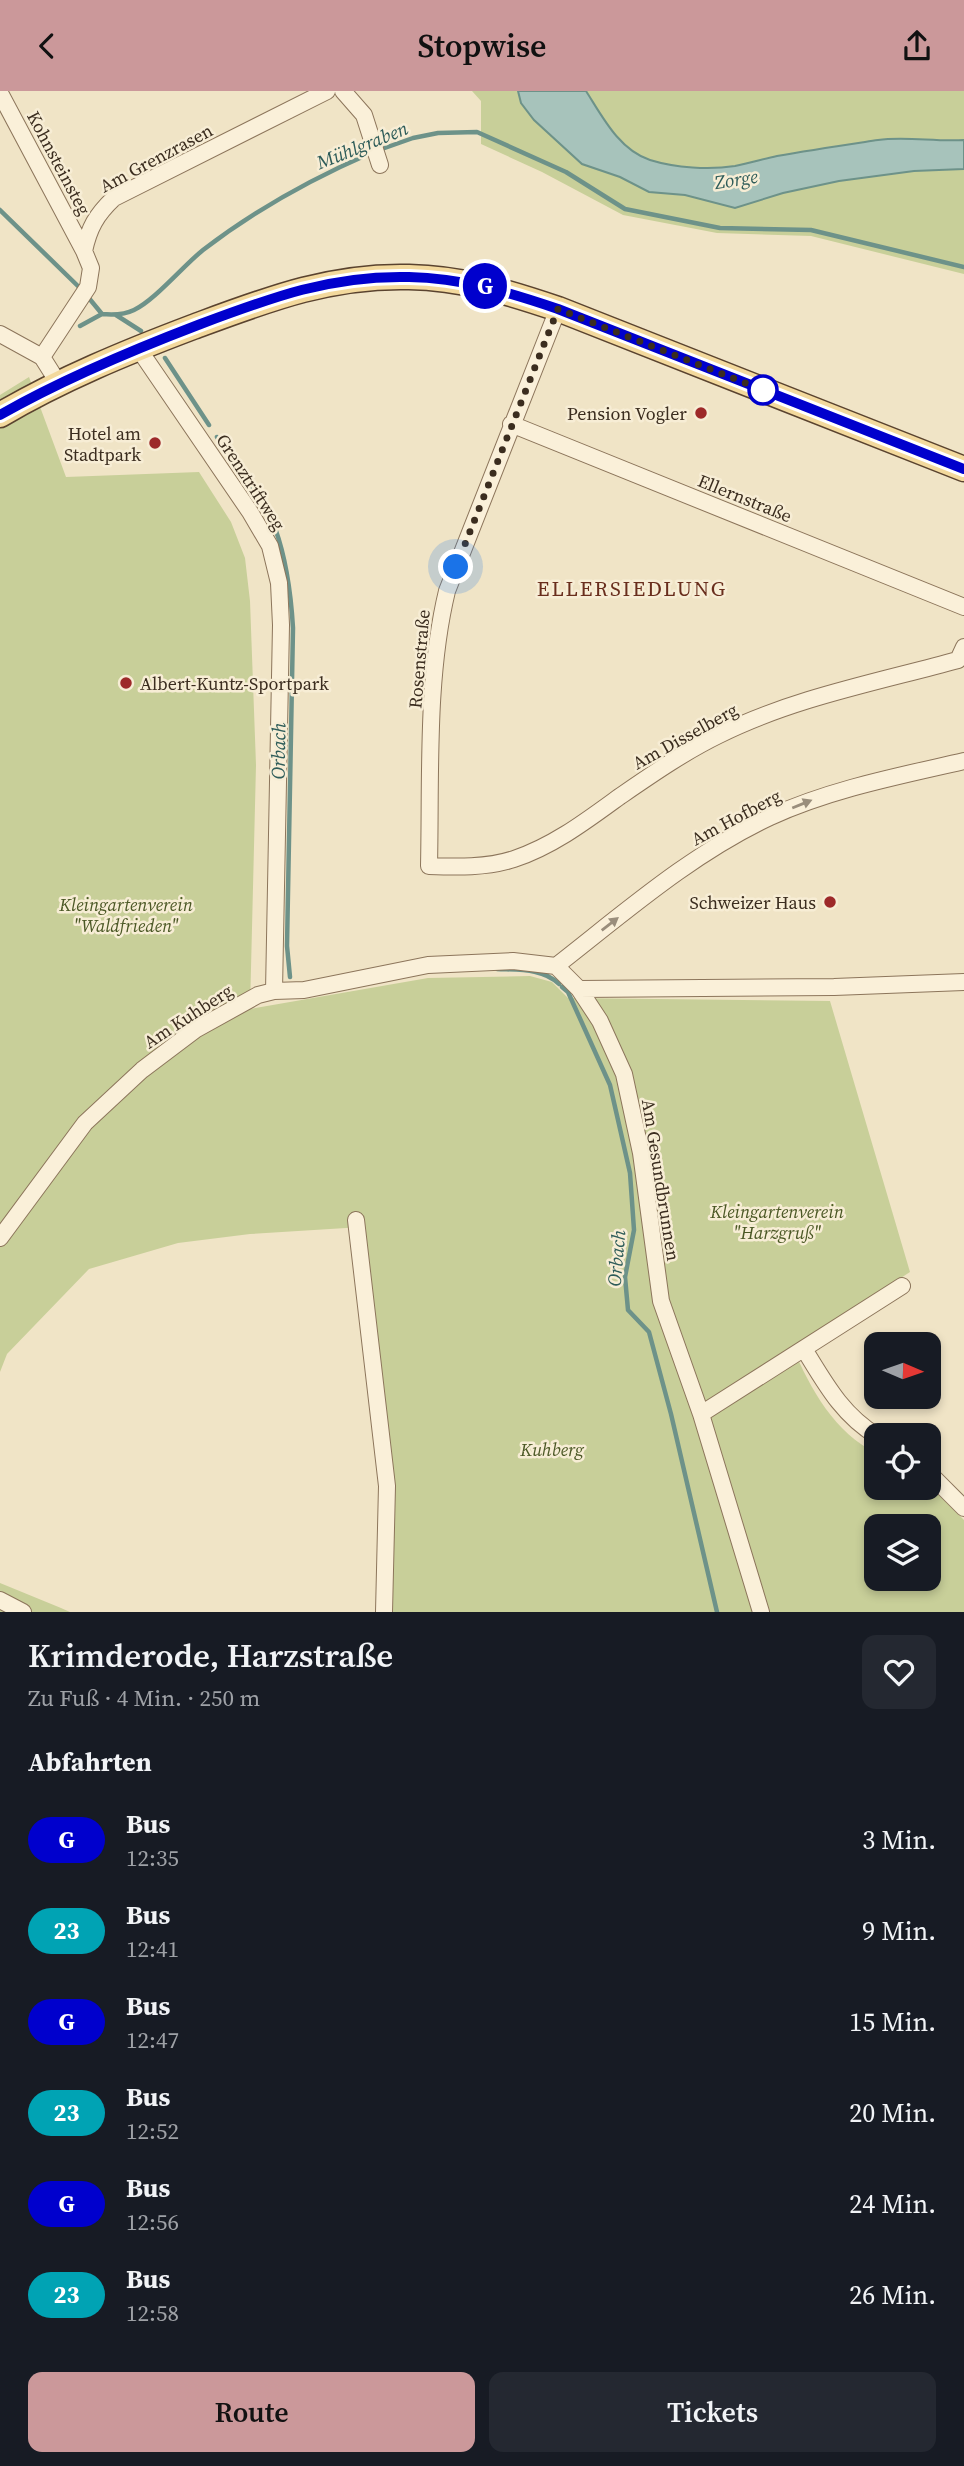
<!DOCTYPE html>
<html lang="de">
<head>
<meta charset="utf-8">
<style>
  :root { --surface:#171b24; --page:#242831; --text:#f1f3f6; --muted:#9ea1a6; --accent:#cb989a }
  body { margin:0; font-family:"Source Serif 4",serif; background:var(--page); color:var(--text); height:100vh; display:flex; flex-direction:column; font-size:26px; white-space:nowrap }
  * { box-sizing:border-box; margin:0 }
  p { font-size:23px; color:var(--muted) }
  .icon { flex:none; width:38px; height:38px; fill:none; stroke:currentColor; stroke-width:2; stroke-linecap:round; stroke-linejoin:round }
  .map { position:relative; height:1521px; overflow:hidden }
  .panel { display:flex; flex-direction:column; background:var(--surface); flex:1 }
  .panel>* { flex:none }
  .badge { padding:0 14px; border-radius:23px; font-size:24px; line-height:46px }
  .needle { width:46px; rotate:92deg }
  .buttons { position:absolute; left:864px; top:1241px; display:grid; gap:14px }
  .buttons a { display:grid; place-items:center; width:77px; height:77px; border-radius:14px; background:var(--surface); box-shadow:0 4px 10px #0003; font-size:35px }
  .you { position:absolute; width:35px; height:35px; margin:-18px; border:5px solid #fff; border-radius:50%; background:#1a73e8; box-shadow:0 0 0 10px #1a73e833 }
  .map>.badge { position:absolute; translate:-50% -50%; box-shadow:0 0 0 4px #fff }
  h2 { padding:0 28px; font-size:26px; line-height:63px }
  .round { display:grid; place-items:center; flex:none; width:74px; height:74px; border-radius:14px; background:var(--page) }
  .head { display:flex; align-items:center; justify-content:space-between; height:119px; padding:0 28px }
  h1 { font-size:33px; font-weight:600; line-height:52px }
  .button { display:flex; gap:14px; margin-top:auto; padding:14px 28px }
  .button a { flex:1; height:80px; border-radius:14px; background:var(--accent); color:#111; font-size:28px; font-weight:600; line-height:80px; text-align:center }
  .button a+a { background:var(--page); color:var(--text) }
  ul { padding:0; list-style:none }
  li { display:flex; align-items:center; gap:21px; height:91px; padding:0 28px }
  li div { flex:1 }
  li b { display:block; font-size:26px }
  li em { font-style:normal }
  li .badge { min-width:77px; font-weight:700; text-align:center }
  header { display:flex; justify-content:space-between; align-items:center; height:91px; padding:0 28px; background:var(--accent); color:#111; font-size:32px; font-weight:600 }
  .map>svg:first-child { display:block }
  .green { fill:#c8cf99; fill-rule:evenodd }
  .water { fill:#a7c3bb; stroke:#6d9289; stroke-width:2 }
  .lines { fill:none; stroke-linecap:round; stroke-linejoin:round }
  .stream { stroke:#6d9289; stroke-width:4.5 }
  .street-casing { stroke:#8c755b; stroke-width:18 }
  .primary-casing { stroke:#5a432f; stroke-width:27 }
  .street { stroke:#faf0d9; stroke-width:16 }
  .primary { stroke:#f3d99d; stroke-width:24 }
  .oneway { fill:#9a8e7c }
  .line-casing { stroke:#fff; stroke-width:16 }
  .line { stroke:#0000cd; stroke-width:10 }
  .walk { stroke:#3b2d1f; stroke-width:7; stroke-dasharray:0 12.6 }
  .stop-dot { fill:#fff; stroke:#0000cd; stroke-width:3.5 }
  .poi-dot { fill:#9d2929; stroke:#f7edd5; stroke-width:2.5 }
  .labels { text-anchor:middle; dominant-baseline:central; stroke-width:5; stroke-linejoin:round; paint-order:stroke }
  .street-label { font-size:18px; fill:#3b2d1f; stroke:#f7edd5 }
  .poi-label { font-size:18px; fill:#3b2d1f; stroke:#f7edd5; text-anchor:end }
  .park-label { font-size:18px; font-style:italic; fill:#4b5825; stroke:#f7edd5 }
  .water-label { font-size:19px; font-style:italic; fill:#2e5c59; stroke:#f7edd5 }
  .quarter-label { font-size:21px; letter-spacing:2px; fill:#692e1d; stroke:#f7edd5 }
</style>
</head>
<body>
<header><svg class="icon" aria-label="back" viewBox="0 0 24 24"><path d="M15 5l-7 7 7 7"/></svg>Stopwise<svg class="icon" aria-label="share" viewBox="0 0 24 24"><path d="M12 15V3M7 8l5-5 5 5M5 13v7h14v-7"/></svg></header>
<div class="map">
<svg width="964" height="1521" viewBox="0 0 964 1521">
  <rect width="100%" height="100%" fill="#f0e4c6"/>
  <path class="green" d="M472,0H518L521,12L534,29L582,73L620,86L649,101L685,104L735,117L783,102L839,90L914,80L964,78V183L811,145L717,142L623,124L542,81L481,53V10Z
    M586,0H964V49C936,51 905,45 878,49C845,54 811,59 777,65C763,68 750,72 735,75C709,79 676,77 650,69C619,59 602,25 586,0Z
    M29,286L66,386L199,381L231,431L245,467L250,510L256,674L250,918L428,887L530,885L552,891L568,907L830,910L910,1181L793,1257C810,1297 835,1343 877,1362V1396H929V1394L964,1429V1521H389L362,1136L250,1143L178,1152L89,1178L7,1263L0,1281V304ZM877,1435H929V1488H877Z
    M0,1492L61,1517L70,1521H0Z"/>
  <path class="water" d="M518,0H586C602,25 619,59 650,69C676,77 709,79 735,75C750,72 763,68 777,65C811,59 845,54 878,49C905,45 936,51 964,49V78L914,80L839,90L783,102L735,117L685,104L649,101L620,86L582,73L534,29L521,12Z"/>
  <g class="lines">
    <path class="stream" d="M379,59L413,47L438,42L477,41L566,81L625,118L720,137L811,139L964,176
      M0,119L82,199
      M88,206L102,223C113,224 124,224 134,219C155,209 183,175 203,159C255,119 311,88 371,62
      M116,224L141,240
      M80,235L102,223
      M165,267L209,334
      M217,346L253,403
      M263,418L265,421
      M275,437C287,470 291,503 293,537L287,855L290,886
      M497,878C518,879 543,877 559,893
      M562,896L568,901L610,994L618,1029L630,1082L634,1139L625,1186L628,1219L649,1241L671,1323L717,1521"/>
    <defs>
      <path id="street" d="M343,0L364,24L380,74
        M0,2L84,160L91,177L88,196L42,266
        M84,160C89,137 96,124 114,107L327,0
        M558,218L447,500C426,587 431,685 429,775C456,776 487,777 514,768C553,755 586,730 619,706C651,684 684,661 719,644C793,607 878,591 958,569L964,556
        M0,243L42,266L59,293
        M138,257L250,421L270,455L279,492L281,534L274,900
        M511,333L964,516
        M556,875L579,898L600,930L624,983L641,1062L661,1210L701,1323L761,1521
        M556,875C624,822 691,763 770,726C831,698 899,685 964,670
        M579,898L834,896L964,891
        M356,1129L387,1395L384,1521
        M0,1147L85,1032L142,979L195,939L258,904L274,900L304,899L428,874L513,870L556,875
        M804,1258C825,1292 842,1324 877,1345
        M701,1323L902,1195
        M929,1382L964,1417
        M0,1509L23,1521"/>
      <path id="primary" d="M0,324C61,288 127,261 193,236C266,209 329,184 409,186C462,187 508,201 558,218L964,378"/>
    </defs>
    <use href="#street" class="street-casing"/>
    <use href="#primary" class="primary-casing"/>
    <use href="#street" class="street"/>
    <use href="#primary" class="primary"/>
  </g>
  <defs><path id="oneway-solid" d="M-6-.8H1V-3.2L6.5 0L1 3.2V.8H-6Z" transform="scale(1.75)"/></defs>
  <g class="oneway">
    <use href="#oneway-solid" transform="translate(802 713) rotate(-22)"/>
    <use href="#oneway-solid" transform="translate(610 833) rotate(-38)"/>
  </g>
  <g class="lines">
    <defs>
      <path id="line" d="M0,324C63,288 130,260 198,234C270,207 330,184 409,186C462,187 508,201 558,218L964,378"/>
    </defs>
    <use href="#line" class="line-casing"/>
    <use href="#line" class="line"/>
    <path class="walk" d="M456,476L558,218L763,299"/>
  </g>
  <circle class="stop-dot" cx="763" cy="299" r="14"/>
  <g class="poi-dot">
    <circle cx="701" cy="322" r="7"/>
    <circle cx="155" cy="352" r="7"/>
    <circle cx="126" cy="592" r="7"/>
    <circle cx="830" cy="811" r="7"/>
  </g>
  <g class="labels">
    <g class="street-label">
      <text transform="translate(156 67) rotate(-28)">Am Grenzrasen</text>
      <text transform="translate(59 72) rotate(62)">Kohnsteinsteg</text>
      <text transform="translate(251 391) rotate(57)">Grenztriftweg</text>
      <text transform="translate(745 407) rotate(22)">Ellernstraße</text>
      <text transform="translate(419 568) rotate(-85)">Rosenstraße</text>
      <text transform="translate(685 645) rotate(-29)">Am Disselberg</text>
      <text transform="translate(736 726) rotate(-28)">Am Hofberg</text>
      <text transform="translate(188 925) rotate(-33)">Am Kuhberg</text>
      <text transform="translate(661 1089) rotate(81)">Am Gesundbrunnen</text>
    </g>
    <g class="poi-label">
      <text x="687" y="322">Pension Vogler</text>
      <text x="141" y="342">Hotel am<tspan x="141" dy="21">Stadtpark</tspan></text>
      <text x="140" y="592" text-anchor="start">Albert-Kuntz-Sportpark</text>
      <text x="816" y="811">Schweizer Haus</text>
    </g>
    <g class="park-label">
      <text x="126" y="813">Kleingartenverein<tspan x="126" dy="21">"Waldfrieden"</tspan></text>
      <text x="777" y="1120">Kleingartenverein<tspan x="777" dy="21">"Harzgruß"</tspan></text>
      <text x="552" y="1358">Kuhberg</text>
    </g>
    <g class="water-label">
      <text transform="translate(362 54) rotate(-22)">Mühlgraben</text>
      <text transform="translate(736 88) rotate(-9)">Zorge</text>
      <text transform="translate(278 660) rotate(-89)">Orbach</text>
      <text transform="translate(616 1167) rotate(-85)">Orbach</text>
    </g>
    <g class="quarter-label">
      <text x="632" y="497">ELLERSIEDLUNG</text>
    </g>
  </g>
</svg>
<div class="buttons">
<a><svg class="needle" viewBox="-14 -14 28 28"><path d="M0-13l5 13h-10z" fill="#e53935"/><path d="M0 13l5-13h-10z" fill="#9ea1a6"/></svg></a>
<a><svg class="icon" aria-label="locate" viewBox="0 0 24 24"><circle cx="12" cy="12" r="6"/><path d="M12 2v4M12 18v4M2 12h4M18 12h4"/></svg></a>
<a><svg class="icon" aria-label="layers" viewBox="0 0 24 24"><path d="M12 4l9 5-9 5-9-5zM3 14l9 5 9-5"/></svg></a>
</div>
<div class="you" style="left:456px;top:476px"></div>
<b class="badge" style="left:485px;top:195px;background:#0000cd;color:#fff">G</b>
</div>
<section class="panel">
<div class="head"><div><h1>Krimderode, Harzstraße</h1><p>Zu Fuß · 4 Min. · 250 m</p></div><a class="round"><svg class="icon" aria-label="heart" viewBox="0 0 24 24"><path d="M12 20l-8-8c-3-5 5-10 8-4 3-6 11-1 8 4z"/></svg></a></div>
<h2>Abfahrten</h2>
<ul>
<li><span class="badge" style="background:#0000cd;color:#fff">G</span><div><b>Bus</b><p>12:35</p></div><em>3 Min.</em></li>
<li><span class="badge" style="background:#00a3b4;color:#fff">23</span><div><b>Bus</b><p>12:41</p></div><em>9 Min.</em></li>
<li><span class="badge" style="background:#0000cd;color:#fff">G</span><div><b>Bus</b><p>12:47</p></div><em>15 Min.</em></li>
<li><span class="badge" style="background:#00a3b4;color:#fff">23</span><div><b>Bus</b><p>12:52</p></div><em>20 Min.</em></li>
<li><span class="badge" style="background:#0000cd;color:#fff">G</span><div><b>Bus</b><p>12:56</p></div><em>24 Min.</em></li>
<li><span class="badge" style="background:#00a3b4;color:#fff">23</span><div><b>Bus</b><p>12:58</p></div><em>26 Min.</em></li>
</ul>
<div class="button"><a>Route</a><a>Tickets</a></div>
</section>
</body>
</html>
